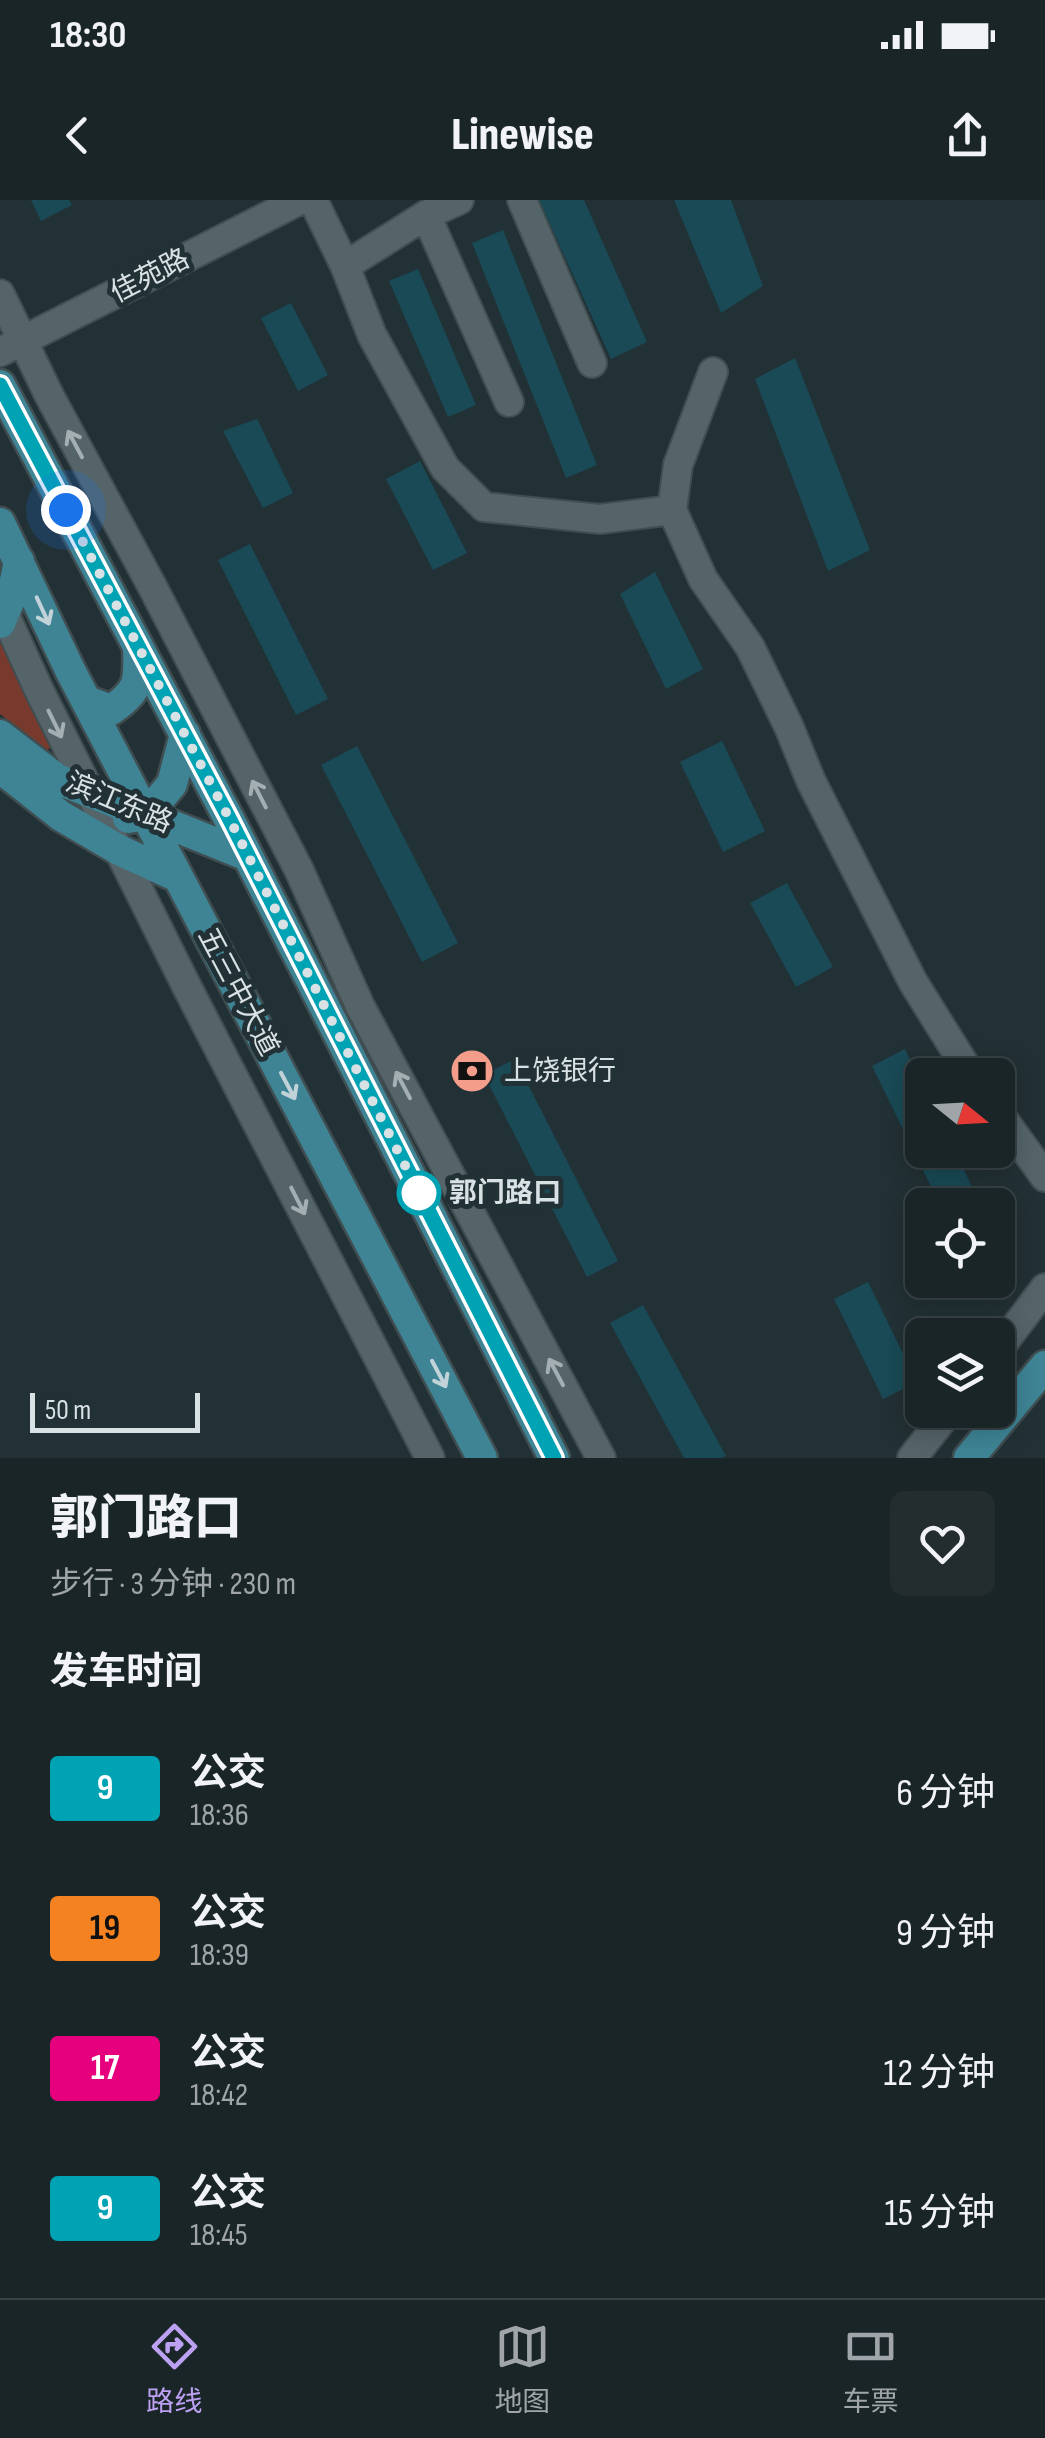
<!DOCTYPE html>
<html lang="zh">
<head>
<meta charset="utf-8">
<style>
  :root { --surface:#1a2528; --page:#232d30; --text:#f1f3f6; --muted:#9fa5a8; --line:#384245; --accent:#bca0f2 }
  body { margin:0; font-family:"Sofia Sans Condensed","Noto Sans SC",sans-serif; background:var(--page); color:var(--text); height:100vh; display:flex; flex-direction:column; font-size:38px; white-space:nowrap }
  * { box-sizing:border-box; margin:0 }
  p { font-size:32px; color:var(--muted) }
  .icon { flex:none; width:55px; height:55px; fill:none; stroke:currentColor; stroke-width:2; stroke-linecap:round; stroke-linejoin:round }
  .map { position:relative; height:1258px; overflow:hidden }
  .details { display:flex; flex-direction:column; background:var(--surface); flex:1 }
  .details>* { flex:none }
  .badge { padding:0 20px; border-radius:8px; font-size:35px; line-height:65px }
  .needle { width:65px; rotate:108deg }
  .tools { position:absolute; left:905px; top:858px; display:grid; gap:20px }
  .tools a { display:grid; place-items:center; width:110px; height:110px; border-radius:15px; background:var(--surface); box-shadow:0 5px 25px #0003,0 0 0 2px var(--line); font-size:50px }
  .scale { position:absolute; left:30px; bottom:25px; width:170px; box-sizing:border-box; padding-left:10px; border:5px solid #d8e1e4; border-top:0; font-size:28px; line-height:35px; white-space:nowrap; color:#d8e1e4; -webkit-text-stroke:8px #223135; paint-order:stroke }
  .you { position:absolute; width:50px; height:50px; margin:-25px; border:8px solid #fff; border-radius:50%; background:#1a73e8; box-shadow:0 0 0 15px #1a73e833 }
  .map>.badge { position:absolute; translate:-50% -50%; box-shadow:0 0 0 5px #fff }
  h2 { padding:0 50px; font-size:38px; line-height:90px }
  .round { display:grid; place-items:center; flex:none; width:105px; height:105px; border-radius:15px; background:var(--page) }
  .summary { display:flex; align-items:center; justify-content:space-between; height:170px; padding:0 50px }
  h1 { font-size:48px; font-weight:800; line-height:75px }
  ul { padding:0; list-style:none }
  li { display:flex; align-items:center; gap:30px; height:140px; padding:0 50px }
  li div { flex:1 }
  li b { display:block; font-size:38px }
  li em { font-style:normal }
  li .badge { min-width:110px; font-weight:700; text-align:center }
  .status { display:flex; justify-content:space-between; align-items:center; height:70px; padding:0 50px; background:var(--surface); direction:ltr }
  .status svg { height:28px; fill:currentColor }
  header { display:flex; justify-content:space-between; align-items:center; height:130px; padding:0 50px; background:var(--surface); font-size:45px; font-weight:800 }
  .menu { display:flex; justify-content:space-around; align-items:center; height:140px; border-top:2px solid var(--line); background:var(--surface); font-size:28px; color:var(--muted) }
  .menu a { display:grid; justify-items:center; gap:5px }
  .menu .active { color:var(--accent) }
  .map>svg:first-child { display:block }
  .green { fill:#783a2d }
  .building { fill:#194a56 }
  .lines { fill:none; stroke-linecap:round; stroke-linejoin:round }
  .minor-casing { stroke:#404d51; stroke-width:32 }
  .major-casing { stroke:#404d51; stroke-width:35 }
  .minor { stroke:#546469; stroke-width:28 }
  .major { stroke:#3e8495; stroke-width:30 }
  .oneway { stroke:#a3afb3 }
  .oneway2 { stroke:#c1d3d8 }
  .line-casing { stroke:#fff; stroke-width:22 }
  .line { stroke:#00a3b4; stroke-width:15 }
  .walk { stroke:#d8e1e4; stroke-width:10; stroke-dasharray:0 18 }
  .stop-dot { fill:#fff; stroke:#00a3b4; stroke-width:5 }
  .labels { text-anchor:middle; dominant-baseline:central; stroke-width:10; stroke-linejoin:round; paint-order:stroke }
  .street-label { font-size:28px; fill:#d8e1e4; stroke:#223135 }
  .poi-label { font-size:28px; fill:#d8e1e4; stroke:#223135; text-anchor:start }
  .stop-label { font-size:28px; font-weight:bold; fill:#d8e1e4; stroke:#223135; text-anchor:start }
</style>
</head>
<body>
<div class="status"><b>18:30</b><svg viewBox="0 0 49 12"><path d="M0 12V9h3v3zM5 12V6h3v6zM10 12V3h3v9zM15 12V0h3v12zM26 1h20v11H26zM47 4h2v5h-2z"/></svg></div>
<header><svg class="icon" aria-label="back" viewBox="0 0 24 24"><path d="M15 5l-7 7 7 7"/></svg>Linewise<svg class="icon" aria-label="share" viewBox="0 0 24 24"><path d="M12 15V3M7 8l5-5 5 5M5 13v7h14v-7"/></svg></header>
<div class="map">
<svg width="1045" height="1258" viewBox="0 0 1045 1258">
  <rect width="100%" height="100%" fill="#223135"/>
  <path class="green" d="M0,440L53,544L47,551L0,514Z"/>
  <path class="building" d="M31,0H69L72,5L41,21Z
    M539,0H584L647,142L611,159Z
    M674,0H731L763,86L721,113Z
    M503,30L597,265L566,278L472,43Z
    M418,69L476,205L448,217L389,81Z
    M291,103L328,175L298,191L261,118Z
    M795,158L870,350L828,371L755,179Z
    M257,219L293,293L263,308L223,231Z
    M420,261L467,353L433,370L386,279Z
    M250,344L328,499L296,515L218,360Z
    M655,372L703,469L666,489L620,394Z
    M722,541L765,631L723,652L680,562Z
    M357,546L458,743L422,762L321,565Z
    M787,683L833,767L796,787L750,703Z
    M905,849L922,885V950H954L981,1005H940L872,866Z
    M515,859L618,1061L587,1077L484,875Z
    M868,1082L917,1182L883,1199L834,1099Z
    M643,1105L726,1256L721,1258H684L610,1123Z"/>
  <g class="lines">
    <defs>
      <path id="minor" d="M313,0L345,66L426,15L459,0
        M522,0L592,163
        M426,15L509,202
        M345,66L372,135L445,268L484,307L600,319L672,310
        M0,94L50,197L152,386L299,670L360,806L601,1258
        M0,152L300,0
        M713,172L678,265L672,310L703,379L750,447L789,527L811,581L913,782L971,875
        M0,404L38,488L188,789L430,1258
        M998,912L1045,977
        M998,1150L1045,1088
        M912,1258L950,1210"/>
      <path id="major" d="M0,185L229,619L554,1258
        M0,323L71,472L482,1258
        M0,423L12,395L19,361
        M87,501L111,510C141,490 139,480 138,446
        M0,535L57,579L248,656
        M0,568L61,616L119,650L178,677
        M128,618L146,615L172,584L185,534
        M969,1258L1045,1166"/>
    </defs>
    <use href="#minor" class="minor-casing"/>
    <use href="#major" class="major-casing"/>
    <use href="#minor" class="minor"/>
    <use href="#major" class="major"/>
  </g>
  <defs><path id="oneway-shaft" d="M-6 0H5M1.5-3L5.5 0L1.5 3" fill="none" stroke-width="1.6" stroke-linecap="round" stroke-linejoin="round" transform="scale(2.5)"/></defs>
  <g class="oneway">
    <use href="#oneway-shaft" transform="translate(75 244) rotate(-118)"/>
    <use href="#oneway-shaft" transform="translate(55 524) rotate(64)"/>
    <use href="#oneway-shaft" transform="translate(259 594) rotate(-117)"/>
    <use href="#oneway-shaft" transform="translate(403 885) rotate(-118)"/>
    <use href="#oneway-shaft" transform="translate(298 1001) rotate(63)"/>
    <use href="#oneway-shaft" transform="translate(556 1172) rotate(-118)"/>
  </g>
  <g class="oneway2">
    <use href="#oneway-shaft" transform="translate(43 411) rotate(65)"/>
    <use href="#oneway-shaft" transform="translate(288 886) rotate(62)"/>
    <use href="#oneway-shaft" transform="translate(439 1174) rotate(62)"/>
  </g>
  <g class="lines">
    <defs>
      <path id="line" d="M0,185L229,618L554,1258"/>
    </defs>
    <use href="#line" class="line-casing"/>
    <use href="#line" class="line"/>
    <path class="walk" d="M66,310L229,618L419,993"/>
  </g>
  <defs>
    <symbol id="bank-disc" viewBox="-11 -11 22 22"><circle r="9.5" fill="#f49d8b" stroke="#223135"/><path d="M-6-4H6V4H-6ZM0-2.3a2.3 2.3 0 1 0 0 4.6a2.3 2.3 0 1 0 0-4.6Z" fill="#111"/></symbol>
  </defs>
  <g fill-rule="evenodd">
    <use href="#bank-disc" x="447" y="846" width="50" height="50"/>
  </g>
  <circle class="stop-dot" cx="419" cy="993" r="20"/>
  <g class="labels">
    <g class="street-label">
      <text transform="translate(150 76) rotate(-27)">佳苑路</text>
      <text transform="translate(119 603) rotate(23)">滨江东路</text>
      <text transform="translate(238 792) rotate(62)">五三中大道</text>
    </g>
    <g class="poi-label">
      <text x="504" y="871">上饶银行</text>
    </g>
    <g class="stop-label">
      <text x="449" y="993">郭门路口</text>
    </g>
  </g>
</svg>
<div class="tools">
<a><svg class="needle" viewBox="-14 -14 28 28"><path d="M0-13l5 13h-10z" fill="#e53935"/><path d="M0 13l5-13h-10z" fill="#9fa5a8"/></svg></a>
<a><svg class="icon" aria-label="locate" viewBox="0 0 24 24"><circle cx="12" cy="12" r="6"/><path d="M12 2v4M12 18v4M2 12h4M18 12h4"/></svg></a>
<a><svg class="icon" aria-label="layers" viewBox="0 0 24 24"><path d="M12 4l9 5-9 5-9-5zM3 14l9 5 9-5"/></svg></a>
</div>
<div class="scale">50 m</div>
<div class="you" style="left:66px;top:310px"></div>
</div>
<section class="details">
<div class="summary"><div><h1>郭门路口</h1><p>步行 · 3 分钟 · 230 m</p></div><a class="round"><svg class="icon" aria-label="heart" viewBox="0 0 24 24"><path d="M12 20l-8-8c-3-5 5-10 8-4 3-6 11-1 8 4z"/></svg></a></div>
<h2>发车时间</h2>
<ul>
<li><span class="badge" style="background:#00a3b4;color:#fff">9</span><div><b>公交</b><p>18:36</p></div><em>6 分钟</em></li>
<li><span class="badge" style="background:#f58220;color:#111">19</span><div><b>公交</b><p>18:39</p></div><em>9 分钟</em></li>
<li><span class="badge" style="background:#e6007e;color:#fff">17</span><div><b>公交</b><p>18:42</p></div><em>12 分钟</em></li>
<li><span class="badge" style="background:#00a3b4;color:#fff">9</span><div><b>公交</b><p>18:45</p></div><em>15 分钟</em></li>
</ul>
</section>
<nav class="menu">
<a class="active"><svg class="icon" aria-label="directions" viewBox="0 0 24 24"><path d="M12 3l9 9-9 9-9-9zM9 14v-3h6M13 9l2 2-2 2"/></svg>路线</a>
<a><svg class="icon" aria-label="map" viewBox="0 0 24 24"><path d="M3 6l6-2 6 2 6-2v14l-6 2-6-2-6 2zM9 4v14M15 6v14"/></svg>地图</a>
<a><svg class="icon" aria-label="tickets" viewBox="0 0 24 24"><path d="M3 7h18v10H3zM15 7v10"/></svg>车票</a>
</nav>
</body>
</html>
